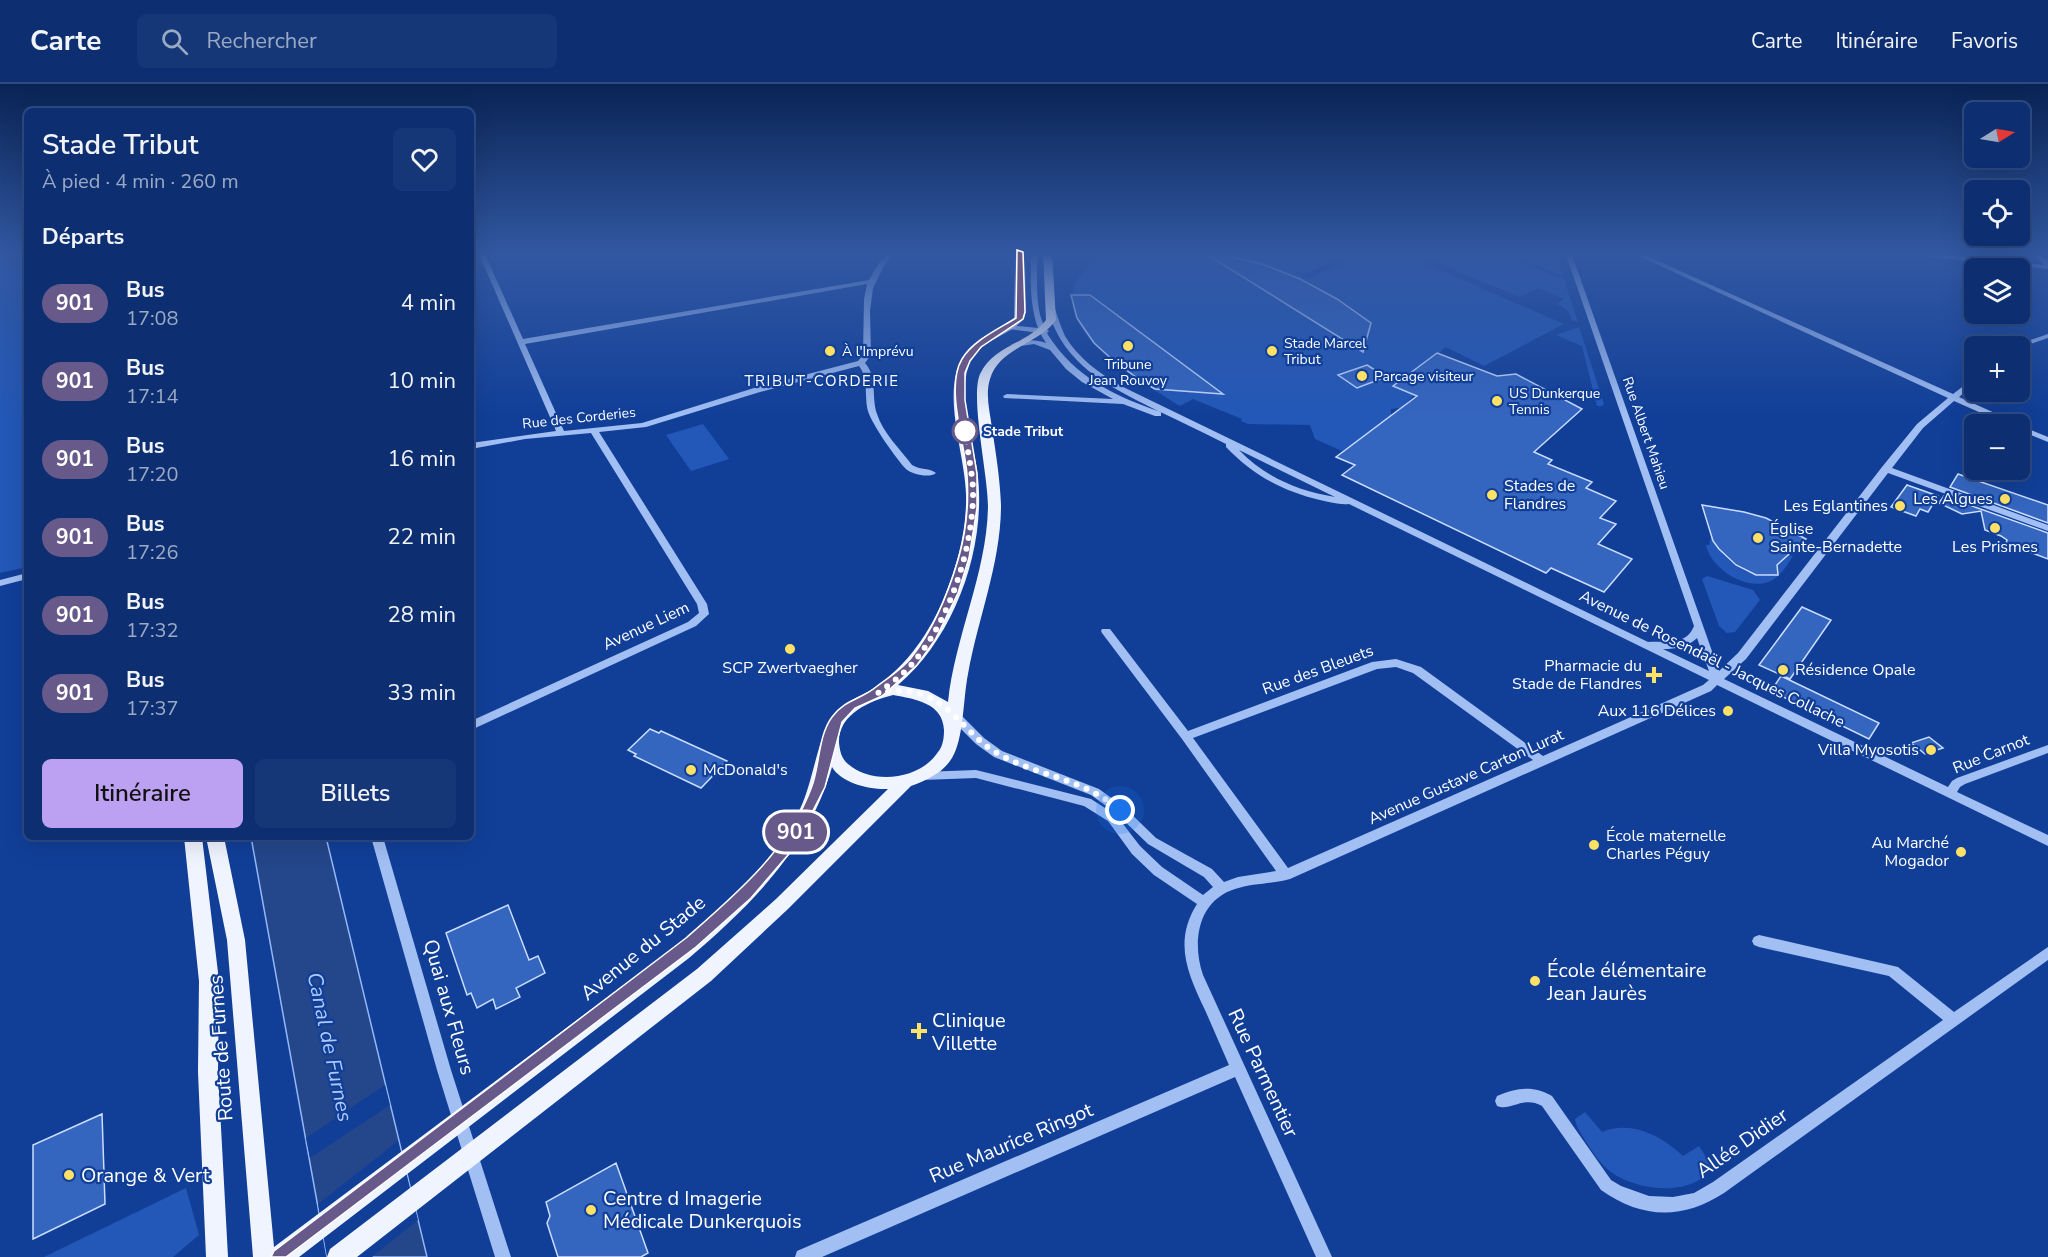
<!DOCTYPE html>
<html lang="fr">
<head>
<meta charset="utf-8">
<style>
  :root { --surface:#0d2f72; --page:#163777; --text:#f1f3f6; --muted:#9aa9c4; --line:#2d4a84; --accent:#bca0f2 }
  body { margin:0; font-family:"Nunito Sans",sans-serif; background:var(--page); color:var(--text); height:100vh; display:flex; flex-direction:column; font-size:22px; white-space:nowrap }
  * { box-sizing:border-box; margin:0 }
  p { font-size:20px; color:var(--muted) }
  .icon { flex:none; width:33px; height:33px; fill:none; stroke:currentColor; stroke-width:2; stroke-linecap:round; stroke-linejoin:round }
  .map { position:relative; flex:1; overflow:hidden }
  .side { position:absolute; left:24px; top:24px; width:450px; height:732px; display:flex; flex-direction:column; background:var(--surface); border-radius:9px; box-shadow:0 6px 24px #0002,0 0 0 2px var(--line) }
  .side>* { flex:none }
  .badge { padding:0 12px; border-radius:20px; font-size:21px; line-height:39px }
  .needle { width:39px; rotate:79deg }
  .controls { position:absolute; left:1964px; top:18px; display:grid; gap:12px }
  .controls a { display:grid; place-items:center; width:66px; height:66px; border-radius:9px; background:var(--surface); box-shadow:0 6px 24px #0002,0 0 0 2px var(--line); font-size:30px }
  .you { position:absolute; width:30px; height:30px; margin:-15px; border:4px solid #fff; border-radius:50%; background:#1a73e8; box-shadow:0 0 0 9px #1a73e833 }
  .map>.badge { position:absolute; translate:-50% -50%; box-shadow:0 0 0 3px #fff }
  h2 { padding:0 18px; font-size:22px; line-height:54px }
  .round { display:grid; place-items:center; flex:none; width:63px; height:63px; border-radius:9px; background:var(--page) }
  .overview { display:flex; align-items:center; justify-content:space-between; height:102px; padding:0 18px }
  h1 { font-size:28px; font-weight:600; line-height:45px }
  .button { display:flex; gap:12px; margin-top:auto; padding:12px 18px }
  .button a { flex:1; height:69px; border-radius:9px; background:var(--accent); color:#111; font-size:24px; font-weight:600; line-height:69px; text-align:center }
  .button a+a { background:var(--page); color:var(--text) }
  ul { padding:0; list-style:none }
  li { display:flex; align-items:center; gap:18px; height:78px; padding:0 18px }
  li div { flex:1 }
  li b { display:block; font-size:22px }
  li em { font-style:normal }
  li .badge { min-width:66px; font-weight:700; text-align:center }
  header { display:flex; align-items:center; gap:36px; box-sizing:border-box; height:84px; padding:0 30px; background:var(--surface); border-bottom:2px solid var(--line) }
  header strong { font-size:28px }
  nav { display:flex; gap:33px; margin-inline-start:auto; font-size:21px }
  .search { width:420px; height:54px; background:var(--page); display:flex; align-items:center; gap:15px; box-sizing:border-box; padding:0 21px; border-radius:9px; color:var(--muted); font-size:22px }
  .map>svg:first-child { display:block }
  .green { fill:#2358b8 }
  .water { fill:#24468a; stroke:#94b8f7; stroke-width:1.5 }
  .pier { fill:#113f98 }
  .building { fill:#3465bf; stroke:#caddfe; stroke-width:1.5 }
  .lines { fill:none; stroke-linecap:round; stroke-linejoin:round }
  .minor { fill:#a2bff4; fill-rule:evenodd }
  .major { fill:#eff4ff; fill-rule:evenodd }
  .line { fill:#675a8a; stroke:#fff; stroke-width:1.5 }
  .walk { stroke:#fff; stroke-width:6; stroke-dasharray:0 10.8 }
  .poi-dot { fill:#ffe265; stroke:#113f98; stroke-width:2 }
  .stop-dot { fill:#fff; stroke:#675a8a; stroke-width:3 }
  .labels { text-anchor:middle; dominant-baseline:central; stroke-width:4.5; stroke-linejoin:round; paint-order:stroke }
  .far-poi-label { font-size:14px; fill:#fff; stroke:#113f98; text-anchor:start }
  .far-street-label { font-size:14px; fill:#fff; stroke:#113f98 }
  .far-stop-label { font-size:14px; font-weight:bold; fill:#fff; stroke:#113f98; text-anchor:start }
  .far-neighbourhood-label { font-size:15px; letter-spacing:1.5px; fill:#fff; stroke:#113f98 }
  .poi-label { font-size:16px; fill:#fff; stroke:#113f98; text-anchor:end }
  .street-label { font-size:16px; fill:#fff; stroke:#113f98 }
  .near-street-label { font-size:20px; fill:#fff; stroke:#113f98 }
  .near-poi-label { font-size:20px; fill:#fff; stroke:#113f98; text-anchor:start }
  .near-water-label { font-size:21px; font-style:italic; fill:#aecafb; stroke:#113f98 }
</style>
</head>
<body>
<header>
<strong>Carte</strong>
<div class="search"><svg class="icon" aria-label="search" viewBox="0 0 24 24"><circle cx="10" cy="10" r="6"/><path d="M15 15l6 6"/></svg>Rechercher</div>
<nav><a>Carte</a><a>Itinéraire</a><a>Favoris</a></nav>
</header>
<div class="map">
<svg width="2048" height="1173" viewBox="0 0 2048 1173">
  <rect width="100%" height="100%" fill="#113f98"/>
  <path class="green" d="M0,168H27V483L0,489Z
    M1122,168H1210L1236,173L1247,168L1296,170V168H1358L1309,188L1296,189L1307,195L1373,168H1397L1564,240L1484,282L1446,263C1426,277 1423,307 1404,321L1408,323L1391,325V336L1386,335L1369,348L1354,364L1349,363L1342,367L1315,355L1310,341L1248,340L1241,337L1242,335L1193,315L1180,322C1147,300 1055,252 1075,201C1083,181 1103,173 1122,168Z
    M1412,168H1497L1560,194L1563,193L1578,238L1572,236L1568,227L1557,220L1564,215L1539,204L1519,213Z
    M1503,168H1531L1558,178L1563,192Z
    M1579,243L1604,320L1602,322H1597L1582,262L1556,251Z
    M703,340L729,375L691,387L666,351Z
    M1712,450C1716,472 1755,503 1778,488L1775,483L1789,471L1793,472C1787,481 1781,492 1771,497C1747,508 1711,485 1706,461H1709Z
    M1707,492L1753,506L1760,516L1735,548L1727,549L1719,542L1702,495Z
    M1585,1028L1602,1048C1632,1036 1661,1052 1683,1072L1699,1062L1712,1083C1693,1114 1637,1107 1611,1088C1600,1080 1592,1067 1585,1056C1581,1049 1576,1043 1575,1035Z
    M186,1104L199,1151L173,1173H44Z"/>
  <path class="water" d="M251,753H326L427,1173H327Z"/>
  <path class="pier" d="M385,1001L390,1021L310,1074L306,1054Z
    M398,1057L418,1136L372,1173H327L318,1120Z"/>
  <path class="building" d="M1203,168H1213L1262,180L1300,195L1337,215L1371,239L1363,268Z
    M1071,211H1090L1223,310L1155,305L1143,298L1115,278L1094,259L1077,234Z
    M1437,269L1497,292L1516,290L1582,325L1534,368L1552,376L1548,380L1592,398L1586,404L1616,417L1600,434L1616,440L1598,460L1632,475L1604,508L1551,484L1546,489L1342,391L1355,381L1336,373L1417,312L1393,302Z
    M1367,281L1386,293L1357,304L1338,291Z
    M1958,390L2048,421V439L1950,403Z
    M1907,401L1938,412L1928,428L1920,425L1916,432L1891,423Z
    M1944,412L2048,449V475L2006,459L2007,456L2001,452L1985,446L1981,427L1962,430L1939,419Z
    M1702,421L1744,428L1766,434L1806,455L1777,481L1778,491H1756L1736,481L1719,465L1713,457Z
    M1802,523L1831,536L1790,595L1759,581Z
    M1781,592L1879,639L1869,655L1771,607Z
    M650,645L659,649L661,647L727,677L701,704L634,672L636,670L628,666Z
    M1929,653L1943,664L1925,670L1911,659Z
    M508,821L529,876L538,872L545,889L516,904L520,913L496,925L493,915L477,924L471,909L467,911L446,849Z
    M102,1030L105,1120L33,1155V1061Z
    M616,1079L648,1169L641,1173H558L547,1139L550,1132L546,1118Z"/>
  <g class="lines">
    <path class="minor" d="M478,168H484L523,255L869,196L879,179L889,168H895L884,182L873,204L870,227L871,271L865,279C878,294 871,312 877,330C883,349 900,365 912,381C920,386 930,384 936,389C930,394 913,391 906,385C897,376 871,339 868,327C864,312 869,295 859,282L760,308L646,343L599,348L707,520L709,530L696,542L471,646V637L688,538L699,529L697,520L591,349L525,355L471,365V359L556,347ZM867,200L864,215L863,271L858,277L754,304L642,339L564,347L525,260Z
      M1031,168H1037C1038,188 1033,234 1049,247L1047,249L1048,251C1075,293 1114,312 1161,328V332H1155L1123,320L1004,314L1003,312L1007,310L1113,315L1082,298L1066,285L1050,266L1034,260L1015,263L1011,261C1022,255 1035,255 1046,259L1040,249L1009,245L1005,243L1009,241L1038,244C1029,219 1031,194 1031,168Z
      M1565,168H1571L1719,587L1738,569L1882,383L1917,340L1948,314L1630,168H1638L1953,310L1974,294V300L1959,313L2015,338L2016,340H2006L1954,317L1923,344L1892,384L2048,441V447L1888,389L1746,575L1724,595L1948,703L1952,697L1957,694L2048,661V669L1965,700L1960,703L1957,708L2048,751V762L1717,601L1711,607L1290,795C1273,800 1253,799 1235,805C1197,817 1192,859 1203,891L1332,1173H1316L1235,993L822,1173H795L797,1167L1229,981C1221,963 1213,944 1205,926C1188,890 1173,858 1197,820L1154,791L1132,770L1108,737L1084,722L976,694L922,696L918,695L916,692L918,689L922,688L976,686L1091,715L1116,731L1140,762L1162,783L1203,811L1213,803L1204,793L1148,760L1116,729L1091,711L994,673L976,660L948,632L947,629L948,626H956L984,654L1002,667L1099,705L1124,723L1156,754L1212,785L1224,798L1238,793L1276,787L1182,655L1102,549L1101,547L1102,545H1110L1188,647L1372,578L1396,575L1421,583L1543,672L1703,601L1709,596L1349,420C1339,421 1330,418 1320,416C1282,407 1253,391 1226,363V360C1202,348 1178,336 1154,325C1107,301 1065,282 1048,227L1055,225C1058,234 1061,243 1065,252C1078,274 1099,289 1121,302L1648,558C1666,557 1686,562 1694,542ZM1239,366L1335,413C1298,407 1265,393 1239,366ZM1697,554L1709,587L1663,565C1676,565 1688,563 1697,554ZM1396,583L1413,589L1533,676L1288,784L1193,654L1377,585Z
      M1898,168H1918L2044,181L2031,168H2038L2048,177V185L1901,170Z
      M2048,250V254L2019,264L2013,262Z
      M2019,341L2048,353V358L2019,346Z
      M27,489V495L0,502V496Z
      M371,753H383L451,986L511,1173H495L437,986Z
      M1759,851L1898,883L1954,928L2048,863V876L1724,1109C1682,1136 1642,1135 1601,1106L1542,1022C1523,1011 1511,1028 1497,1022L1495,1017L1497,1012C1517,1004 1533,1001 1552,1012L1611,1096L1621,1102L1649,1112L1673,1113L1694,1109L1713,1098L1943,936L1889,892L1759,863L1754,861L1752,857L1754,853Z"/>
    <path class="major" d="M1015,168H1025L1026,228L1024,235C1008,253 978,256 969,281C957,314 972,353 977,385C988,460 956,552 898,601L928,607L948,618C955,552 987,489 988,422C988,391 970,313 980,290C994,261 1028,260 1046,236L1043,168H1052L1056,236C1039,260 999,264 990,295C985,311 990,328 992,344C996,370 1000,395 1001,421C1001,479 978,534 968,590C963,615 964,654 952,674C943,689 927,696 911,702L788,825L711,897L357,1173H327L330,1165L697,885L776,815L888,705C870,706 841,699 832,683C809,764 751,821 689,874L299,1173H253L227,856L206,753H224L245,856L274,1163L676,862C722,823 774,781 800,725C813,698 817,657 831,635C842,617 859,614 874,604C907,582 931,547 945,511C958,479 967,444 966,410C965,369 940,307 964,271C976,253 998,247 1014,234ZM893,611C915,615 943,619 944,646C944,654 943,662 938,668C920,696 872,701 848,680C841,674 840,667 839,659C838,630 870,617 893,611Z
      M184,753H202L219,897L218,988L228,1173H206L198,988L199,897Z"/>
  </g>
  <linearGradient id="sky" x2="0" y2="1"><stop stop-color="#092354"/><stop offset="0.51" stop-color="#3258a2"/><stop offset="1" stop-color="#3258a2" stop-opacity="0"/></linearGradient>
  <rect width="2048" height="332" fill="url(#sky)"/>
  <path class="line" d="M1017,166L1023,168L1025,228L1023,235L981,263L970,277L965,289V316L977,390V424L969,474L958,509L935,556L917,581L882,612L855,624L842,638L825,703L794,764L751,814L696,863L286,1173H271L274,1167L686,854C735,811 789,766 812,702C820,680 818,652 832,633C844,616 862,615 876,603C888,594 902,585 911,574C933,546 948,510 958,476C966,449 969,419 967,391C965,359 945,303 962,275C974,256 997,246 1016,234Z"/>
  <g class="lines">
    <path class="walk" d="M965,347C967,365 972,386 973,405C974,462 950,536 913,579C903,591 890,600 878,609C895,606 912,605 928,613C955,625 970,653 995,668C1037,693 1079,692 1120,726"/>
  </g>
  <g class="poi-dot">
    <circle cx="1128" cy="262" r="6"/>
    <circle cx="830" cy="267" r="6"/>
    <circle cx="1272" cy="267" r="6"/>
    <circle cx="1362" cy="292" r="6"/>
    <circle cx="1497" cy="317" r="6"/>
    <circle cx="1492" cy="411" r="6"/>
    <circle cx="2005" cy="415" r="6"/>
    <circle cx="1900" cy="422" r="6"/>
    <circle cx="1995" cy="444" r="6"/>
    <circle cx="1758" cy="454" r="6"/>
    <circle cx="790" cy="565" r="6"/>
    <circle cx="1783" cy="586" r="6"/>
    <path d="M1651 582h6v6h6v6h-6v6h-6v-6h-6v-6h6z"/>
    <circle cx="1728" cy="627" r="6"/>
    <circle cx="1931" cy="666" r="6"/>
    <circle cx="691" cy="686" r="6"/>
    <circle cx="1594" cy="761" r="6"/>
    <circle cx="1961" cy="768" r="6"/>
    <circle cx="1535" cy="897" r="6"/>
    <path d="M916 938h6v6h6v6h-6v6h-6v-6h-6v-6h6z"/>
    <circle cx="69" cy="1091" r="6"/>
    <circle cx="591" cy="1126" r="6"/>
  </g>
  <circle class="stop-dot" cx="965" cy="347" r="12"/>
  <g class="labels">
    <g class="far-poi-label">
      <text x="1284" y="259">Stade Marcel<tspan x="1284" dy="16">Tribut</tspan></text>
      <text x="842" y="267">À l'Imprévu</text>
      <text x="1128" y="280" text-anchor="middle">Tribune<tspan x="1128" dy="16">Jean Rouvoy</tspan></text>
      <text x="1374" y="292">Parcage visiteur</text>
      <text x="1509" y="309">US Dunkerque<tspan x="1509" dy="16">Tennis</tspan></text>
    </g>
    <g class="far-street-label">
      <text transform="translate(579 334) rotate(-6)">Rue des Corderies</text>
      <text transform="translate(1646 349) rotate(71)">Rue Albert Mahieu</text>
    </g>
    <g class="far-stop-label">
      <text x="983" y="347">Stade Tribut</text>
    </g>
    <g class="far-neighbourhood-label">
      <text x="822" y="297">TRIBUT-CORDERIE</text>
    </g>
    <g class="poi-label">
      <text x="1504" y="402" text-anchor="start">Stades de<tspan x="1504" dy="18">Flandres</tspan></text>
      <text x="1993" y="415">Les Algues</text>
      <text x="1888" y="422">Les Eglantines</text>
      <text x="1770" y="445" text-anchor="start">Église<tspan x="1770" dy="18">Sainte-Bernadette</tspan></text>
      <text x="1995" y="463" text-anchor="middle">Les Prismes</text>
      <text x="1642" y="582">Pharmacie du<tspan x="1642" dy="18">Stade de Flandres</tspan></text>
      <text x="790" y="584" text-anchor="middle">SCP Zwertvaegher</text>
      <text x="1795" y="586" text-anchor="start">Résidence Opale</text>
      <text x="1716" y="627">Aux 116 Délices</text>
      <text x="1919" y="666">Villa Myosotis</text>
      <text x="703" y="686" text-anchor="start">McDonald's</text>
      <text x="1606" y="752" text-anchor="start">École maternelle<tspan x="1606" dy="18">Charles Péguy</tspan></text>
      <text x="1949" y="759">Au Marché<tspan x="1949" dy="18">Mogador</tspan></text>
    </g>
    <g class="street-label">
      <text transform="translate(646 542) rotate(-25)">Avenue Liem</text>
      <text transform="translate(1712 575) rotate(26)">Avenue de Rosendaël - Jacques Collache</text>
      <text transform="translate(1318 586) rotate(-20)">Rue des Bleuets</text>
      <text transform="translate(1991 670) rotate(-22)">Rue Carnot</text>
      <text transform="translate(1466 693) rotate(-24)">Avenue Gustave Carton Lurat</text>
    </g>
    <g class="near-street-label">
      <text transform="translate(643 864) rotate(-39)">Avenue du Stade</text>
      <text transform="translate(449 923) rotate(74)">Quai aux Fleurs</text>
      <text transform="translate(221 964) rotate(-94)">Route de Furnes</text>
      <text transform="translate(1263 989) rotate(65)">Rue Parmentier</text>
      <text transform="translate(1011 1059) rotate(-23)">Rue Maurice Ringot</text>
      <text transform="translate(1742 1059) rotate(-35)">Allée Didier</text>
    </g>
    <g class="near-poi-label">
      <text x="1547" y="886">École élémentaire<tspan x="1547" dy="23">Jean Jaurès</tspan></text>
      <text x="932" y="936">Clinique<tspan x="932" dy="23">Villette</tspan></text>
      <text x="81" y="1091">Orange &amp; Vert</text>
      <text x="603" y="1114">Centre d Imagerie<tspan x="603" dy="23">Médicale Dunkerquois</tspan></text>
    </g>
    <g class="near-water-label">
      <text transform="translate(330 963) rotate(78)">Canal de Furnes</text>
    </g>
  </g>
</svg>
<div class="controls">
<a><svg class="needle" viewBox="-14 -14 28 28"><path d="M0-13l5 13h-10z" fill="#e53935"/><path d="M0 13l5-13h-10z" fill="#9aa9c4"/></svg></a>
<a><svg class="icon" aria-label="locate" viewBox="0 0 24 24"><circle cx="12" cy="12" r="6"/><path d="M12 2v4M12 18v4M2 12h4M18 12h4"/></svg></a>
<a><svg class="icon" aria-label="layers" viewBox="0 0 24 24"><path d="M12 4l9 5-9 5-9-5zM3 14l9 5 9-5"/></svg></a>
<a>+</a>
<a>−</a>
</div>
<div class="you" style="left:1120px;top:726px"></div>
<b class="badge" style="left:796px;top:748px;background:#675a8a;color:#fff">901</b>
<section class="side">
<div class="overview"><div><h1>Stade Tribut</h1><p>À pied · 4 min · 260 m</p></div><a class="round"><svg class="icon" aria-label="heart" viewBox="0 0 24 24"><path d="M12 20l-8-8c-3-5 5-10 8-4 3-6 11-1 8 4z"/></svg></a></div>
<h2>Départs</h2>
<ul>
<li><span class="badge" style="background:#675a8a;color:#fff">901</span><div><b>Bus</b><p>17:08</p></div><em>4 min</em></li>
<li><span class="badge" style="background:#675a8a;color:#fff">901</span><div><b>Bus</b><p>17:14</p></div><em>10 min</em></li>
<li><span class="badge" style="background:#675a8a;color:#fff">901</span><div><b>Bus</b><p>17:20</p></div><em>16 min</em></li>
<li><span class="badge" style="background:#675a8a;color:#fff">901</span><div><b>Bus</b><p>17:26</p></div><em>22 min</em></li>
<li><span class="badge" style="background:#675a8a;color:#fff">901</span><div><b>Bus</b><p>17:32</p></div><em>28 min</em></li>
<li><span class="badge" style="background:#675a8a;color:#fff">901</span><div><b>Bus</b><p>17:37</p></div><em>33 min</em></li>
</ul>
<div class="button"><a>Itinéraire</a><a>Billets</a></div>
</section>
</div>
</body>
</html>
